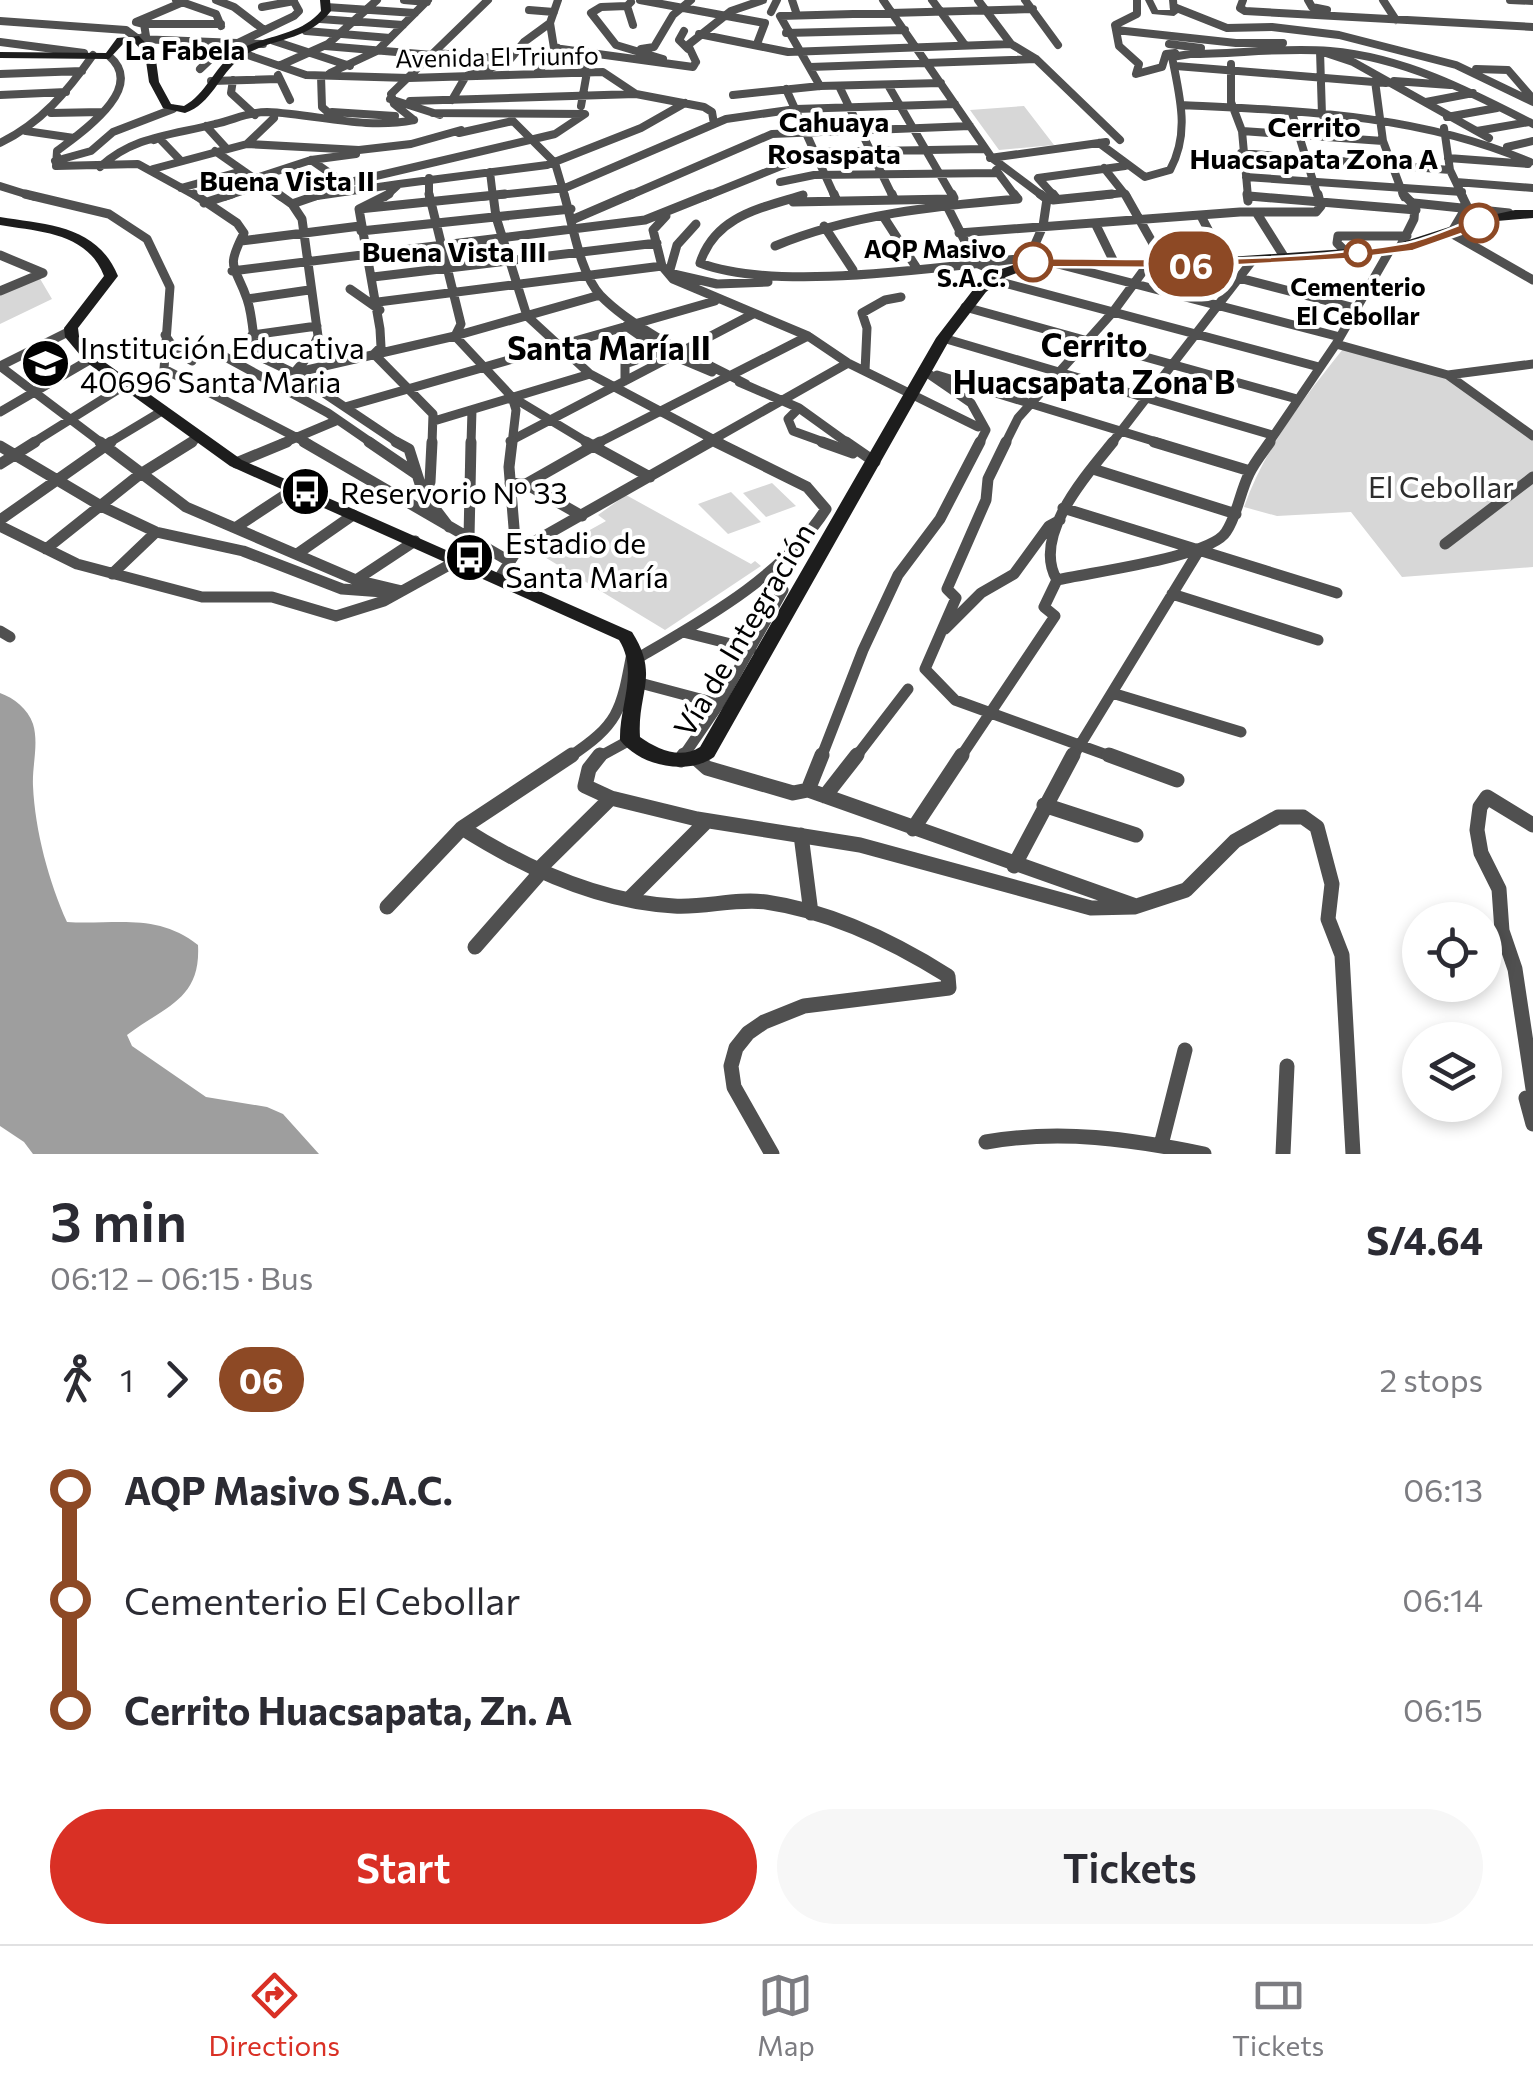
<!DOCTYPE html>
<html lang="en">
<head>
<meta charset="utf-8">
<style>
  :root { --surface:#fff; --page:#f7f7f7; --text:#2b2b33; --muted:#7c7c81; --line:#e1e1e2; --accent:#d93025 }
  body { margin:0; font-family:Commissioner,sans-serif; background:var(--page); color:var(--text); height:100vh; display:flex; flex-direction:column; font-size:38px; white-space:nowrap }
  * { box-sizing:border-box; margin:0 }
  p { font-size:32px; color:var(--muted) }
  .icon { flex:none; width:55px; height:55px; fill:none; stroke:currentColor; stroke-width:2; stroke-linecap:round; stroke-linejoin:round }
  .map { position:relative; height:1154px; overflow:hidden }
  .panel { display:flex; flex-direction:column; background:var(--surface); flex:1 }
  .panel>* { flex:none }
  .badge { padding:0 20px; border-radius:32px; font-size:35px; line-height:65px }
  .controls { position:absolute; left:1402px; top:902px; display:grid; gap:20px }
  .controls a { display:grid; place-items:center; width:100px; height:100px; border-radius:50%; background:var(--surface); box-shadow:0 5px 15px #0003; font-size:50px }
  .map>.badge { position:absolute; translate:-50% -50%; box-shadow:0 0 0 5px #fff }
  .legs { display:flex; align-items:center; gap:15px; height:110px; padding:0 50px; font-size:32px }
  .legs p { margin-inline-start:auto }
  .headline { display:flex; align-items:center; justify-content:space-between; height:170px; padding:0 50px }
  h1 { font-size:55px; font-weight:600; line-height:75px }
  .primary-button { display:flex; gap:20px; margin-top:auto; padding:20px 50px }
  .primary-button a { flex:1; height:115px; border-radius:60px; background:var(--accent); color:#fff; font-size:40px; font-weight:600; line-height:115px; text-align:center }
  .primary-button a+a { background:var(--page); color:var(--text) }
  ul { padding:0 50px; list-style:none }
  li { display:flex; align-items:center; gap:35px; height:110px; font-size:38px }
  li i { display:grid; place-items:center; width:15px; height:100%; margin:0 12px; background:currentColor }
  li i::after { content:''; width:25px; height:25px; margin:-12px; border:8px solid; border-radius:50%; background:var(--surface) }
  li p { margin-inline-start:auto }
  li:first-child i { background:linear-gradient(#0000 50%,currentColor 0) }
  li:last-child i { background:linear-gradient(currentColor 50%,#0000 0) }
  .tabs { display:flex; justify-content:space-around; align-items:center; height:140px; border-top:2px solid var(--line); background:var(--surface); font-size:28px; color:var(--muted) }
  .tabs a { display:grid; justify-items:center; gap:5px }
  .tabs .active { color:var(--accent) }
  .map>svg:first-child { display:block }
  .green { fill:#d7d7d7 }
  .water { fill:#9e9e9e }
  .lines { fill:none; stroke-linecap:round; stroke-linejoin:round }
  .minor-far3 { stroke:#505050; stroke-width:8 }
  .minor-far2 { stroke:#505050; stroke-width:9 }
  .minor-far1 { stroke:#505050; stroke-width:11 }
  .minor { stroke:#505050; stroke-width:15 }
  .tertiary { fill:#505050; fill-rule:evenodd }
  .secondary { fill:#1d1d1d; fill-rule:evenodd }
  .line-1 { fill:#8d4925; stroke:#fff; stroke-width:2.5 }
  .stop-1-dot { fill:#fff; stroke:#8d4925; stroke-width:5 }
  .labels { text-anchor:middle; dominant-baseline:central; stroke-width:8; stroke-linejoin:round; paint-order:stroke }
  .far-street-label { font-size:25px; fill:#000; stroke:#fff }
  .far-stop-label { font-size:25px; font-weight:bold; fill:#000; stroke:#fff; text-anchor:end }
  .far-neighbourhood-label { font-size:28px; font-weight:bold; fill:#000; stroke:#fff }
  .poi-label { font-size:30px; fill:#000; stroke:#fff; text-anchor:start }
  .park-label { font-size:30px; fill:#2e2e2e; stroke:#fff }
  .street-label { font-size:30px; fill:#000; stroke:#fff }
  .neighbourhood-label { font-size:32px; font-weight:bold; fill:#000; stroke:#fff }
</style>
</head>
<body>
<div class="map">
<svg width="1533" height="1154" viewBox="0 0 1533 1154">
  <rect width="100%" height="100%" fill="#fff"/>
  <path class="green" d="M1024,106L1054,145L999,150L970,110Z
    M39,277L52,299L0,324V295Z
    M1343,349L1444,376L1533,441V567L1402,577L1351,512L1277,516L1244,507C1265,447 1304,398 1343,349Z
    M772,483L796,506L766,517L743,493Z
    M731,492L761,522L728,534L698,504Z
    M626,495L751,564L755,561L761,566L665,630L543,556L606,521L598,515Z"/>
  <path class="water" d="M0,693C14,698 28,709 33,724C39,744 32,765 33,786C35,831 49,882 67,922C115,925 157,912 198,945C201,1000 165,1006 127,1035L132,1046L206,1097L267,1107L283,1114L319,1154H33L24,1142L0,1126Z"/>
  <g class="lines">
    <path class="minor-far3" d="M176,0L216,14L221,26
      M216,0L234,7L264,30
      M404,0L427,2
      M558,0L550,23L554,48L693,67L696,62
      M640,0L765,23L757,44
      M792,0L797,15
      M883,0L992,158L1044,197
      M932,0L965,45
      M978,0L1011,44L1036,59L1120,140
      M1025,0L1058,45
      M1137,0V14L1115,25L1116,30L1236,43H1283L1272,46
      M1243,0L1240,8L1245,11L1533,27
      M1308,0L1312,7L1327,10
      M1383,0L1396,20
      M1510,0L1533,1
      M631,2L627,6L633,25
      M627,6L601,7L591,13L616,45L663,59
      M262,7L294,1
      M326,7L415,13
      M1174,7L1227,28L1272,27L1339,35L1456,65L1533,102
      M529,10L554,12
      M771,12L777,0
      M320,19L403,25
      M0,21L126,30L138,39L263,44
      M144,24H221
      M1116,30L1119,46L1139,64L1136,74L1162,67L1166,54L1175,53
      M306,31L390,38
      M684,31L679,40L688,49
      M786,33L905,30
      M699,34L788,52L1011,44
      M138,39L146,36L144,24L136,22L183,2
      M274,41L350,66
      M0,42L84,53
      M1169,44L1201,48
      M325,46L432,55
      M641,49L654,47L673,15L691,0
      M565,50L587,72L581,106
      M242,53L306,75L409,78L603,72L636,94L704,107L712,112L714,124
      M435,53L510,59
      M109,56C147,88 83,131 57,151L56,166L138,164L198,197
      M696,62L688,45L731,11L763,0
      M1231,64V102L1242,131L1248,197
      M281,65L328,44L377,0
      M1176,66L1386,83
      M810,67L1036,59
      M200,69L217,53L294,16L299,11L293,0
      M1476,69L1508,70L1533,99
      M330,73L377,51L428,0
      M0,74L82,71
      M536,74L558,48
      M278,75L290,100
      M321,76L322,107L330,114
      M233,80L231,93L255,115
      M211,81L278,79
      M1375,81L1383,141L1404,197
      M1394,81L1450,85
      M888,85L953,197
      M820,86L780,16L1033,9
      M839,86L893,197
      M786,89L835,197
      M0,95L66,92
      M733,95L820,86L941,83
      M390,99L440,115
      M452,100L466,76L508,62L524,42L550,23
      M410,101L636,94
      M1426,102L1473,93
      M1181,105C1301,111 1418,114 1530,162
      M332,112L395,116
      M51,113L102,112
      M1292,113L1318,197
      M1322,115L1320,51L1353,62L1489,138
      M1447,117L1497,108
      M414,120L394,104L391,94L488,0
      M206,126L226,148
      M1444,128L1450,170L1463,197
      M26,131L74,138
      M1242,131L1383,141
      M1477,131L1529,122
      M459,133L513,121L555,163L565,197
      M154,140L159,138L180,160
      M0,143C41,123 67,92 93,55
      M1099,143L1145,177L1170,170C1190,133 1180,98 1172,57L1190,54C1236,54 1283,47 1330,51C1403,57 1469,91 1533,124
      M247,144L274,118
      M1507,147L1533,141
      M215,151L281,197
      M1241,153L1450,170
      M990,158L1106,142
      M1448,158L1528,164
      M311,160L344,183
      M55,161L91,151L113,132L173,109
      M100,167C133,136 173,135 215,124C234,120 247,112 267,112C317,114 364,130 414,120
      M1104,168L1127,197
      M153,169L247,144L359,150L411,144L461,130
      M996,170L1016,197
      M490,172L493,197
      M1246,177L1462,192
      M429,178V197
      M253,179L311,160L356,154
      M780,182L814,175L998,173
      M1456,182L1533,188
      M346,183L555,134L585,114L433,113
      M399,184L547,165L641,128L685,103
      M0,186L35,197
      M181,188L242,171
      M1249,196L1256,197
      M224,197L263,184
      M310,197L399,184L385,197
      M480,197L565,188L726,119L796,109L955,104
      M626,197L772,134L970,126
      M704,197L816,152L985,149
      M798,197L803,195
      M1055,197L1038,178L1125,166
      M1087,197L1123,193"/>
    <path class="minor-far2" d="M25,194L109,214L147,239L170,287L164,369L309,444
      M194,194L237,223L244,233C225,270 235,264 247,299C253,316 253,337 256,355L294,373L400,444
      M278,194L292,204L302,219L318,336L310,354L294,373
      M389,194L359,209L380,329L381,347L374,354L433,414L432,444
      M429,194L461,324L455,336L512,397L516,410L512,444
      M493,194L496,217L527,316L590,374L722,444
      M564,194C573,224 579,272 601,296C635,331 702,361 746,384
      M834,194L836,199
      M892,194L894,199
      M952,194L954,198
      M1014,194L1018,199
      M1053,194L1056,198
      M1125,194L1164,263
      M1247,194L1248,201
      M1461,194L1467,206L1451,233L1533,280
      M803,195C761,208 715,216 700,263C778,293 943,266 1029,258
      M1249,196L1416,210
      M1053,200L1112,194
      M793,202L950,199
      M204,203L232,194
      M1414,203L1509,213
      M292,204L321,194
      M946,204L976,263L1001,274
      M359,209L505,194
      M1256,212L1283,255
      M666,216L653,230L662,266L673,279L808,336L848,363L978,427
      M883,216L916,267
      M1201,216L1225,262
      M574,219L632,194
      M1095,223L1114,262
      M696,224L677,245L669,273L717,284L768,282
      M824,226L853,270
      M361,231L571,209
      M959,233L1240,212H1316L1321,206L1318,194
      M241,241L360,226
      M775,246C852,214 935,206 1018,199
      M1399,249L1414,219L1415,206L1403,194
      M1348,254L1337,243L1338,236H1407
      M0,255L43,273
      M1033,262L1029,258L1043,226L1047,199L1040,194
      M1054,263L1340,337
      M1185,264L1355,308
      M232,271L645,220L710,194
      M373,277L657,243
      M993,280L1319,367
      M350,289L380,310
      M0,291L43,273
      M247,299L309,290
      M378,302L662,266
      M965,307L1297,399
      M626,326L662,351L712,372
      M165,335L176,351L192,361
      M252,335L317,326
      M943,338L1272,435
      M1336,344L1448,375L1533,436
      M220,354L328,413L373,444
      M0,366L103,444
      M0,366L70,331
      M923,370L971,403L986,430L979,444
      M865,371L867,328L862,313L885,300L901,297
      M294,373L455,336L600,295
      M937,375L1163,444
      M1448,375L1533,364
      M625,381V364L662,351
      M739,382L799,408L849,444
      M512,397L590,444
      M345,407L715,301
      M797,410L788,419L793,431L829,444
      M0,412L91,359
      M434,421L590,374
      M510,441L753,314
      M31,444L127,384
      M107,444L162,411
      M188,444L198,438
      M281,444L338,420
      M471,444L472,410
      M596,444L808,336
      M705,444L848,363
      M1005,444L1018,418L1113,312L1149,263
      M1111,444L1252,261
      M1268,444L1336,344L1390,250"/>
    <path class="minor-far1" d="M100,442L186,507L356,580L402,591
      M304,442L509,561
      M369,442L416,474
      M396,442L409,449L423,493L449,527
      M586,442L650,477
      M822,442L853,453
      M846,442L875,462
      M1006,442L988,479L986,500L947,589L956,598L925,669L955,700L1115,758
      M1154,442L1250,471
      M0,446L101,506L156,532L243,551L342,589L383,592
      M236,463L287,442
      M0,464L35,442
      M1093,469L1236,514
      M510,483L526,484L600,442
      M526,484L582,516
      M423,493L430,482L432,442
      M1063,508L1337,593
      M0,520L111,442
      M0,526L77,564L202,597H272L336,616L384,601L460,559
      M235,528L291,491
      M469,538L471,442
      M1445,544L1533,477
      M46,549L139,475L192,442
      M516,552L710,442
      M297,554L353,515
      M112,574L156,532
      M500,577L516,552L509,467L512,442
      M356,580L415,541
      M1057,580C1091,572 1211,557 1226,532C1237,516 1240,492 1249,474C1254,463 1263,452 1270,442
      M1172,594L1318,640
      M945,629L981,593L1014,574L1049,526L1060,520
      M0,631L10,637
      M683,632L751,649
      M638,658C705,619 783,576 826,509L807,487L716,442
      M640,683L719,704
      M1112,693L1241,732
      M568,758C619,724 621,712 632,653
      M597,758L630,740
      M682,758L719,704L783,590
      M821,758L863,650L898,575L940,519L980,442
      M855,758L908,689
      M960,758L1055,616L1044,607L1057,580C1031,536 1087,474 1113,442
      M1072,758L1198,552"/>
    <path class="minor" d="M572,755L462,828C525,868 599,902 674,906C705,908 735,898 766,902C829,911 894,942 948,976L949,988L804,1006L764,1022L748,1033L736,1048L731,1066L734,1087L772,1154
      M600,755L589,769L585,786L611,798L697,819L860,845L1091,908L1134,907L1186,890L1235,841L1278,817H1303L1317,827L1332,884L1328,919L1342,955L1353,1154
      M1109,755L1177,780
      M681,760L684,755
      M698,760L707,768L793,793L808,790L1136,906
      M808,790L822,755
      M825,796L857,755
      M1044,805L1136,835
      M1533,825L1487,797L1480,807L1477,830L1481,853L1499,889L1502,931L1515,969L1533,1089
      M913,829L962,755
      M801,835L811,913
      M1014,866L1073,755
      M536,872L611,798
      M631,897L707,821
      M387,907L462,828
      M475,947L540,873
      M1526,1098L1533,1124
      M986,1142C1060,1129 1131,1139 1204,1154
      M1161,1145L1185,1050
      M1283,1154L1287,1066"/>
    <path class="tertiary" d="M1145,0H1153L1158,10H1170L1169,0H1177L1178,13L1174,16L1152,14Z"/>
    <path class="secondary" d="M320,0H330L331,11C305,44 271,36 241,58C219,74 212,104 185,113L163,108L149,82L145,54L133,41L124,43L109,59L0,58V52L106,53L117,38L139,36L155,53L159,82L171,104L184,106C206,94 214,68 234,53C262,34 298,38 321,11Z
      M1515,210H1533V218L1497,221L1390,254L1185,268L1035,266L1006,277L986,292L950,339L714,757C687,776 640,766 620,740C619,706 639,672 619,640L230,466L86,362L65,337L64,328L104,276C87,232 40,232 0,225V217C48,225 97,225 118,276L78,328L79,336L96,356L242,460L632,632C660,676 637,692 640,737C657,749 680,760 700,747L936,338L976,286L996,271L1033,258L1185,260L1390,246L1474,219Z"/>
  </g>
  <path class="line-1" d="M1479,218L1486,223L1484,226L1413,251L1348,259L1186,268L1033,267L1026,262L1033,258C1156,259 1285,264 1406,243C1431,238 1455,225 1479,218Z"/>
  <defs>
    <symbol id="school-disc" viewBox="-11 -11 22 22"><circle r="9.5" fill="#000" stroke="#fff"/><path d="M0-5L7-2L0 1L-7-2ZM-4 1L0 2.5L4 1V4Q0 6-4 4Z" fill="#fff"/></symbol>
    <symbol id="bus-disc" viewBox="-11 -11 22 22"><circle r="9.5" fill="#000" stroke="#fff"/><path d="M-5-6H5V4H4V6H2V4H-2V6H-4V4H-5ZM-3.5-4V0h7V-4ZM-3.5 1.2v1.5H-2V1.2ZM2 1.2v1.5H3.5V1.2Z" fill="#fff"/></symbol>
  </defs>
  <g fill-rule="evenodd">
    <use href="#school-disc" x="18" y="336" width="55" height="55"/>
    <use href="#bus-disc" x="278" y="464" width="55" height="55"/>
    <use href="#bus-disc" x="442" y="530" width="55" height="55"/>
  </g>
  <g class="stop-1-dot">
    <circle cx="1479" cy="223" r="18"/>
    <circle cx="1358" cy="253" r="12"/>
    <circle cx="1033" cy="262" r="18"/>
  </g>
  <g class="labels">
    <g class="far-street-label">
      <text transform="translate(497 56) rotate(-1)">Avenida El Triunfo</text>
    </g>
    <g class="far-stop-label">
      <text x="1006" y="248">AQP Masivo<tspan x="1006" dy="29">S.A.C.</tspan></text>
      <text x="1358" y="286" text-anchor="middle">Cementerio<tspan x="1358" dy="29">El Cebollar</tspan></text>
    </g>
    <g class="far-neighbourhood-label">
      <text x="185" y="49">La Fabela</text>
      <text x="834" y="121">Cahuaya<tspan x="834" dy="32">Rosaspata</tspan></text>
      <text x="1314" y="126">Cerrito<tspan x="1314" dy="32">Huacsapata Zona A</tspan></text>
      <text x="287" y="180">Buena Vista II</text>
      <text x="454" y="251">Buena Vista III</text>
    </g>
    <g class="poi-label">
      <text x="80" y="346">Institución Educativa<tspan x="80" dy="34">40696 Santa Maria</tspan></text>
      <text x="340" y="491">Reservorio Nº 33</text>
      <text x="505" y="541">Estadio de<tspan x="505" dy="34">Santa María</tspan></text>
    </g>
    <g class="park-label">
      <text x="1441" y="485">El Cebollar</text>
    </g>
    <g class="street-label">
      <text transform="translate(743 629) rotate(-59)">Vía de Integración</text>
    </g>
    <g class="neighbourhood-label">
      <text x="1094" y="344">Cerrito<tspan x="1094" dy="37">Huacsapata Zona B</tspan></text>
      <text x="609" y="347">Santa María II</text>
    </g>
  </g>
</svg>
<div class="controls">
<a><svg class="icon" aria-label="locate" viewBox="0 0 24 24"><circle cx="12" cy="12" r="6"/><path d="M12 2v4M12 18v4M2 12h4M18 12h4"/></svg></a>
<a><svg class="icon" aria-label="layers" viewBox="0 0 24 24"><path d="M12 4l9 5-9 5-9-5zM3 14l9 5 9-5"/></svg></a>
</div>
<b class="badge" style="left:1191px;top:264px;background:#8d4925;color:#fff">06</b>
</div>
<section class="panel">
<div class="headline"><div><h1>3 min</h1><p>06:12 – 06:15 · Bus</p></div><b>S/4.64</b></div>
<div class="legs"><svg class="icon" aria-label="walk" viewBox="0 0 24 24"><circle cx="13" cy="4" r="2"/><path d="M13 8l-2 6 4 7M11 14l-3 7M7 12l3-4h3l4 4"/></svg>1<svg class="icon" aria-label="forward" viewBox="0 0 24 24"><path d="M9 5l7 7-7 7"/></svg><b class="badge" style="background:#8d4925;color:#fff">06</b><p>2 stops</p></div>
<ul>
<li><i style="color:#8d4925"></i><b>AQP Masivo S.A.C.</b><p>06:13</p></li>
<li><i style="color:#8d4925"></i><span>Cementerio El Cebollar</span><p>06:14</p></li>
<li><i style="color:#8d4925"></i><b>Cerrito Huacsapata, Zn. A</b><p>06:15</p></li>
</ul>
<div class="primary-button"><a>Start</a><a>Tickets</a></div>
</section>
<nav class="tabs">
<a class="active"><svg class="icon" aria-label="directions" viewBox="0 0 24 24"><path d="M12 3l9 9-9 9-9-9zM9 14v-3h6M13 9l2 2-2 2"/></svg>Directions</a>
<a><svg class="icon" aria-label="map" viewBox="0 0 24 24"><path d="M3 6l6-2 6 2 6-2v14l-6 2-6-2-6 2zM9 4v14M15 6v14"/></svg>Map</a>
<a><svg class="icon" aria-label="tickets" viewBox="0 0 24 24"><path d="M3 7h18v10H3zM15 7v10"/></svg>Tickets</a>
</nav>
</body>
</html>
